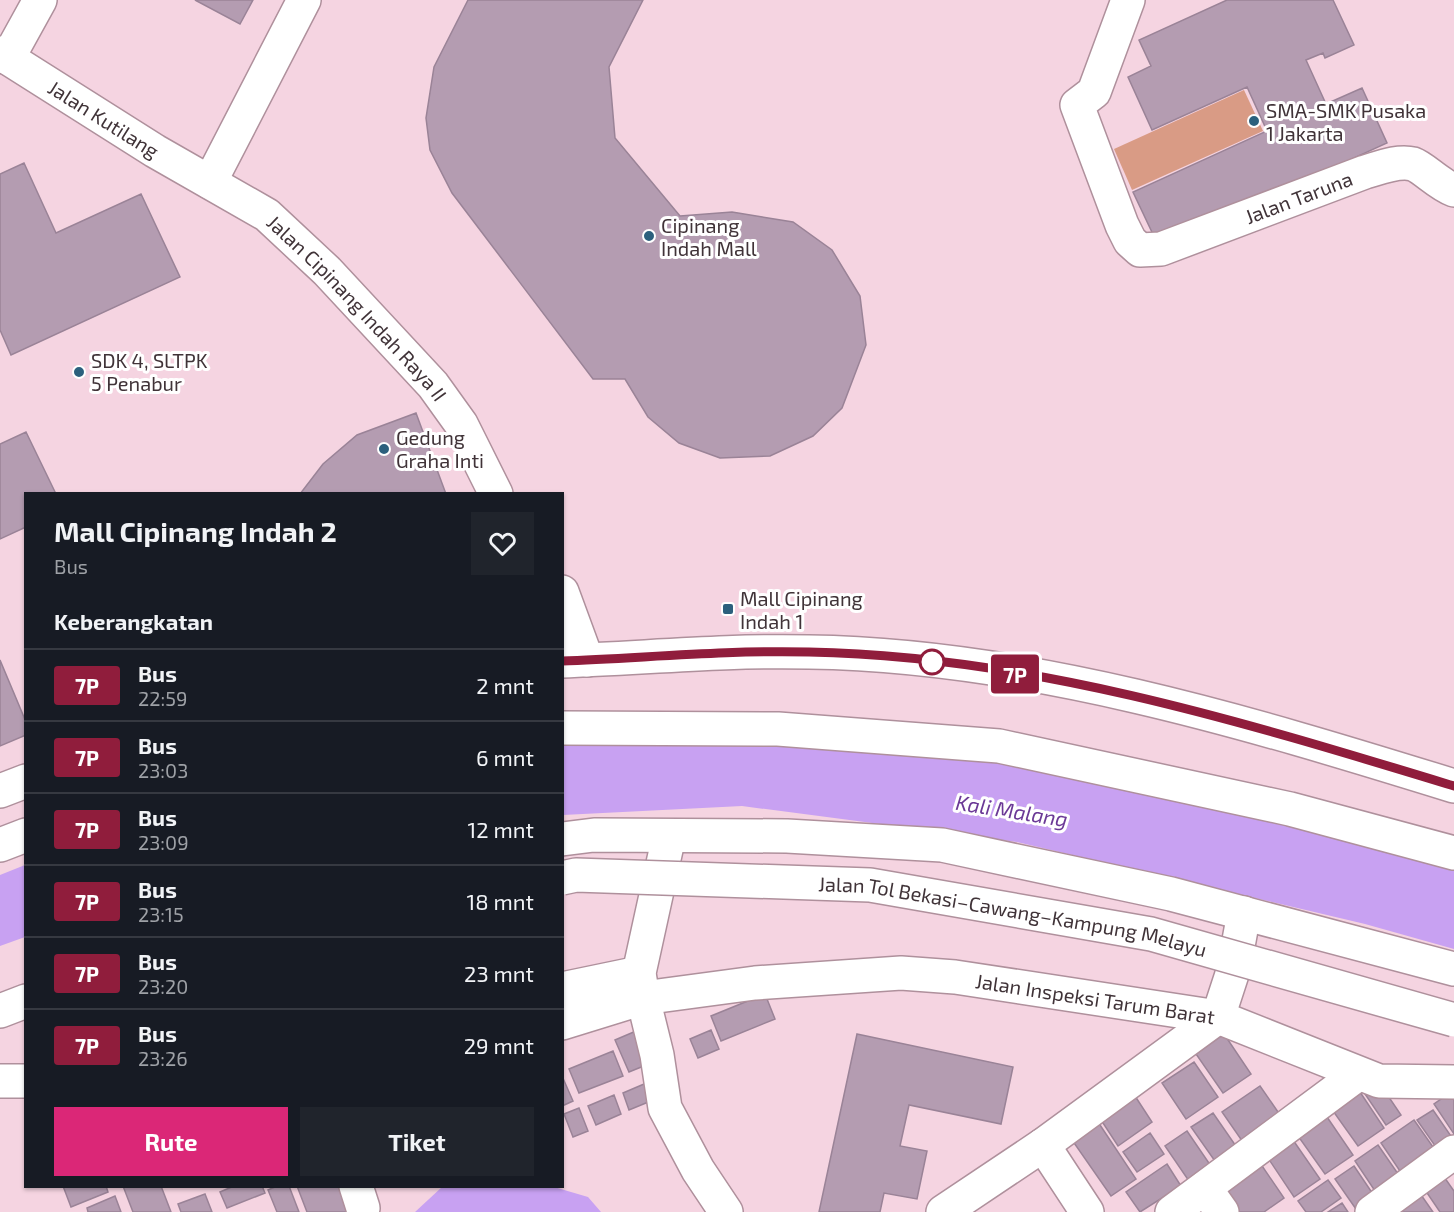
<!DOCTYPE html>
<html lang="id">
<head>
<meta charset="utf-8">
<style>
  :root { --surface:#171b24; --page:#20242c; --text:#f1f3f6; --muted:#9ea1a6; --line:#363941; --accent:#db2777 }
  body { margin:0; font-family:"Exo 2",sans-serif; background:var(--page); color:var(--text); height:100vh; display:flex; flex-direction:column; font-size:22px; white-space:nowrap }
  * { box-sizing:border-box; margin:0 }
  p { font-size:20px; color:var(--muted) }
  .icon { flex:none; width:33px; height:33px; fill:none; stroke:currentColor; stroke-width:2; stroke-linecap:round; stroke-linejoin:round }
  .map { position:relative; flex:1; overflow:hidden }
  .details { position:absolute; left:24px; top:492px; width:540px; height:696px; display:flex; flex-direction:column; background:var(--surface); border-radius:0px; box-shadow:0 2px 4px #0004 }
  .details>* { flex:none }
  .badge { padding:0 12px; border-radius:4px; font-size:21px; line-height:39px }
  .map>.badge { position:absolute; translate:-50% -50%; box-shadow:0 0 0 3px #fff }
  h2 { padding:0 30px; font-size:22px; line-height:54px }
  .round { display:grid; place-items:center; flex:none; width:63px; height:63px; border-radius:0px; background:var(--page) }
  .summary { display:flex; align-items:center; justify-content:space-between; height:102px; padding:0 30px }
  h1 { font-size:28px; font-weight:700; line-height:45px }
  .primary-button { display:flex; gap:12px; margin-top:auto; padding:12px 30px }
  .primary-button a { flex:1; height:69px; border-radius:0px; background:var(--accent); color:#fff; font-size:24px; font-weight:700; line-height:69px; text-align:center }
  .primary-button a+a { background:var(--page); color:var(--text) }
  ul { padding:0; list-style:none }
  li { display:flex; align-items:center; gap:18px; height:72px; padding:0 30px; border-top:2px solid var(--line) }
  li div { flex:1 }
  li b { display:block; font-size:22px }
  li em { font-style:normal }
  li .badge { min-width:66px; font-weight:700; text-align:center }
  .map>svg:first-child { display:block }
  .green { fill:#d99b85 }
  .water { fill:#c8a1f2 }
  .building { fill:#b49cb1; stroke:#9a8397; stroke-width:1.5 }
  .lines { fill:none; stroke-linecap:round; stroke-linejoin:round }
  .minor-casing { stroke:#af909c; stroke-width:36 }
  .primary-casing { stroke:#af909c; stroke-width:36 }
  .motorway-casing { stroke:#af909c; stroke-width:36 }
  .minor { stroke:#fff; stroke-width:33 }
  .primary { stroke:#fff; stroke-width:33 }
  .motorway { stroke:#fff; stroke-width:33 }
  .motorway-bridge-casing { stroke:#af909c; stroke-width:36; stroke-linecap:butt }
  .motorway-bridge { stroke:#fff; stroke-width:33 }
  .line-casing { stroke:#fff; stroke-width:14 }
  .line { stroke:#901d3c; stroke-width:9 }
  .poi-dot { fill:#2c607d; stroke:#fff; stroke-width:2 }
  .stop-dot { fill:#fff; stroke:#901d3c; stroke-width:3 }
  .labels { text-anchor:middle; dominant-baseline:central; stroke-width:6; stroke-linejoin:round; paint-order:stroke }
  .poi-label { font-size:20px; fill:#403338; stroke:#fff; text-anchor:start }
  .street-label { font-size:20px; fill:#403338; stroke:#fff }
  .water-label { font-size:21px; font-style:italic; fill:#6b3996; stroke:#fff }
</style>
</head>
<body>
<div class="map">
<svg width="1454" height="1212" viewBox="0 0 1454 1212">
  <rect width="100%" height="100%" fill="#f5d4e1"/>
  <path class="green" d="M1244,90L1263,131L1132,190L1114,149Z"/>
  <path class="water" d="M665,738L836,743L1028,765L1325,835L1454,871V949L1365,924L1017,842L742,806L563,815L562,746Z
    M25,865V937L0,946V875Z
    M442,1187H554L588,1197L601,1212H415Z"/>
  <path class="building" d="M195,0H253L240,24Z
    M468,0H643L609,67L615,138L680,216L732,212L793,222L832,250L860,296L866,345L842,408L813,436L770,456L720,458L679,443L648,417L625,379H593L452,193L430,150L426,118L434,67Z
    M1227,0H1333L1354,45L1325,58L1323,53L1306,60L1326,104L1362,88L1387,143L1159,247L1133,192L1267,131L1247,87L1152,130L1128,77L1151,66L1139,40Z
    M24,163L56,233L141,194L180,277L11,355L0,330V174Z
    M416,413L446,494H300L323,464L357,435Z
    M26,432L56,494H26V527L0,539V444Z
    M0,660L26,722V735L0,746Z
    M765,994L775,1019L721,1041L711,1016Z
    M643,1028L656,1061L629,1072L615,1040Z
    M711,1030L719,1049L698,1058L690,1039Z
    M857,1034L1013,1067L1001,1124L909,1105L900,1146L927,1151L917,1199L884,1193L880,1212H819Z
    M1224,1034L1251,1074L1223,1093L1196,1054Z
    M613,1051L623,1076L579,1093L569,1069Z
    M1194,1062L1218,1097L1186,1119L1162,1083Z
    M562,1076L573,1101L562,1106Z
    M651,1081L658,1098L629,1110L623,1093Z
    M1380,1084L1401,1115L1386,1125L1365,1094Z
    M1260,1086L1285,1122L1247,1148L1222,1112Z
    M1454,1090V1134L1434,1104Z
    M1360,1092L1384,1128L1358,1146L1333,1111Z
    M614,1095L621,1114L596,1125L588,1106Z
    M1135,1096L1152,1122L1118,1146L1101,1120Z
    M579,1108L588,1131L573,1137L564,1114Z
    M1433,1110L1453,1139L1438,1150L1417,1120Z
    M1213,1113L1238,1149L1217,1164L1191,1127Z
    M1327,1117L1353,1155L1325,1174L1298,1136Z
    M1414,1120L1438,1154L1404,1177L1381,1143Z
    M1098,1122L1136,1179L1111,1196L1072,1140Z
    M1187,1131L1213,1169L1191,1184L1165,1146Z
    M1150,1133L1164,1154L1137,1172L1123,1152Z
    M1293,1140L1320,1179L1294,1197L1268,1158Z
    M1378,1145L1403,1181L1379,1197L1355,1161Z
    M1258,1160L1284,1198L1264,1212H1239L1221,1186Z
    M1167,1164L1181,1186L1140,1212L1126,1192Z
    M1354,1166L1377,1200L1358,1212L1335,1179Z
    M1442,1174L1454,1191V1212H1440L1423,1187Z
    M1328,1180L1341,1198L1321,1212H1306L1298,1201Z
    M63,1186H106L108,1192L71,1207Z
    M123,1186H161L171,1212H133Z
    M234,1186H262L265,1193L227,1208L220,1192Z
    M277,1186H289L299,1212H277L268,1190Z
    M297,1186H347L356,1208L345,1212H307Z
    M1419,1192L1433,1212H1400Z
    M205,1194L212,1212H181L178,1204Z
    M115,1196L121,1212H88L87,1208Z
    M1342,1203L1348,1212H1328Z"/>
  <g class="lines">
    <defs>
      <g id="minor">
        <path id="s1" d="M1128,0L1094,92L1077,105L1122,225L1130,241L1140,250L1161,249L1365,172C1379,168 1398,160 1413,164C1424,168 1438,184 1454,190"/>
        <path id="s2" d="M0,53L155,151L267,215L327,271L433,385L461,424L496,494"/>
        <path d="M8,58L40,0"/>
        <path d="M210,182L304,0"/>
        <path d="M562,592L587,660"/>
        <path d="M669,836L639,973L643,998L657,1055L665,1108L698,1170L726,1212"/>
        <path d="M562,839L594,835L787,836L942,845L1171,894L1454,969"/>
        <path d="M562,989L639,973"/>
        <path d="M1218,1017L1234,968L1244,913"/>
        <path id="s3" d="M562,1023L643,998L755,983L901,973L955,977L1218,1017L1379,1081L1454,1082"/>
        <path d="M0,1081H26"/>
        <path d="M1043,1145L1087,1212"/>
        <path d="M356,1186L363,1208"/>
        <path d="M1205,1188L1222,1212"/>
        <path d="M943,1212L1043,1145L1218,1017"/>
        <path d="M1172,1212L1358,1074"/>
        <path d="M1372,1212L1454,1152"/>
      </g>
      <path id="primary" d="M562,661C645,658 726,650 809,652C1027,655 1247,722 1454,786
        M0,791L26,781"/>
      <path id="motorway" d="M562,728L778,729L999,746L1290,809L1454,853
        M0,845L26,835
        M0,1011L26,1001"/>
    </defs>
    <use href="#minor" class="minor-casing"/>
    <use href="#primary" class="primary-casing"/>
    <use href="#motorway" class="motorway-casing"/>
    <use href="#minor" class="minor"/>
    <use href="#primary" class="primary"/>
    <use href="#motorway" class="motorway"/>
    <defs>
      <g id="motorway-bridge">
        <path id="s4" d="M562,878L576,875L870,885L1151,934L1454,1020"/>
      </g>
    </defs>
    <use href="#motorway-bridge" class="motorway-bridge-casing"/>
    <use href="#motorway-bridge" class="motorway-bridge"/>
  </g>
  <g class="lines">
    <defs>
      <path id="line" d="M562,661C644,658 726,650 809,652C1030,656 1244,722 1454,786"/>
    </defs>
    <use href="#line" class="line-casing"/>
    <use href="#line" class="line"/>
  </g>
  <g class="poi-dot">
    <circle cx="1254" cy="121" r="6"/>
    <circle cx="649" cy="236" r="6"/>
    <circle cx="79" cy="372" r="6"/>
    <circle cx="384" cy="449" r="6"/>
    <rect x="722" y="603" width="12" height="12" rx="3"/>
  </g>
  <circle class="stop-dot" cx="932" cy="662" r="12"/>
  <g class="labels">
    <g class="poi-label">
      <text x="1266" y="110">SMA-SMK Pusaka<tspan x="1266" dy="23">1 Jakarta</tspan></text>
      <text x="661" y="225">Cipinang<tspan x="661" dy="23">Indah Mall</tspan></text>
      <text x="91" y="360">SDK 4, SLTPK<tspan x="91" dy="23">5 Penabur</tspan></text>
      <text x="396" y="437">Gedung<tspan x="396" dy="23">Graha Inti</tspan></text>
      <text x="740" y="598">Mall Cipinang<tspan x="740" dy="23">Indah 1</tspan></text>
    </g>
    <g class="street-label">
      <text stroke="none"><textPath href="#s2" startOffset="123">Jalan Kutilang</textPath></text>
      <text stroke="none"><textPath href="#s1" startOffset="447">Jalan Taruna</textPath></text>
      <text stroke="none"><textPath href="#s2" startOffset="442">Jalan Cipinang Indah Raya II</textPath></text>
      <text stroke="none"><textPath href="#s4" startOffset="454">Jalan Tol Bekasi–Cawang–Kampung Melayu</textPath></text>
      <text stroke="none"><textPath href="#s3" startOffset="540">Jalan Inspeksi Tarum Barat</textPath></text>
    </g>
    <g class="water-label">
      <text transform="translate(1012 810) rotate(9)">Kali Malang</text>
    </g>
  </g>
</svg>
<b class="badge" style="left:1015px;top:674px;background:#901d3c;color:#fff">7P</b>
<section class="details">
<div class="summary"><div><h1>Mall Cipinang Indah 2</h1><p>Bus</p></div><a class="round"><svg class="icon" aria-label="heart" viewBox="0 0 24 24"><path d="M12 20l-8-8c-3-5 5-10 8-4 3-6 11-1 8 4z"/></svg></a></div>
<h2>Keberangkatan</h2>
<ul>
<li><span class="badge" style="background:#901d3c;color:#fff">7P</span><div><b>Bus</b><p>22:59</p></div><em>2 mnt</em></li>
<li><span class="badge" style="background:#901d3c;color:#fff">7P</span><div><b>Bus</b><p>23:03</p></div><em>6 mnt</em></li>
<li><span class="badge" style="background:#901d3c;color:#fff">7P</span><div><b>Bus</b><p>23:09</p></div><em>12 mnt</em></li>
<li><span class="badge" style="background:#901d3c;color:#fff">7P</span><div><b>Bus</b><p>23:15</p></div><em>18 mnt</em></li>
<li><span class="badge" style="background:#901d3c;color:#fff">7P</span><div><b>Bus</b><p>23:20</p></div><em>23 mnt</em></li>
<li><span class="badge" style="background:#901d3c;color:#fff">7P</span><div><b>Bus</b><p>23:26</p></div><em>29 mnt</em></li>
</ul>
<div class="primary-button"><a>Rute</a><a>Tiket</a></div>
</section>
</div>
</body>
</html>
